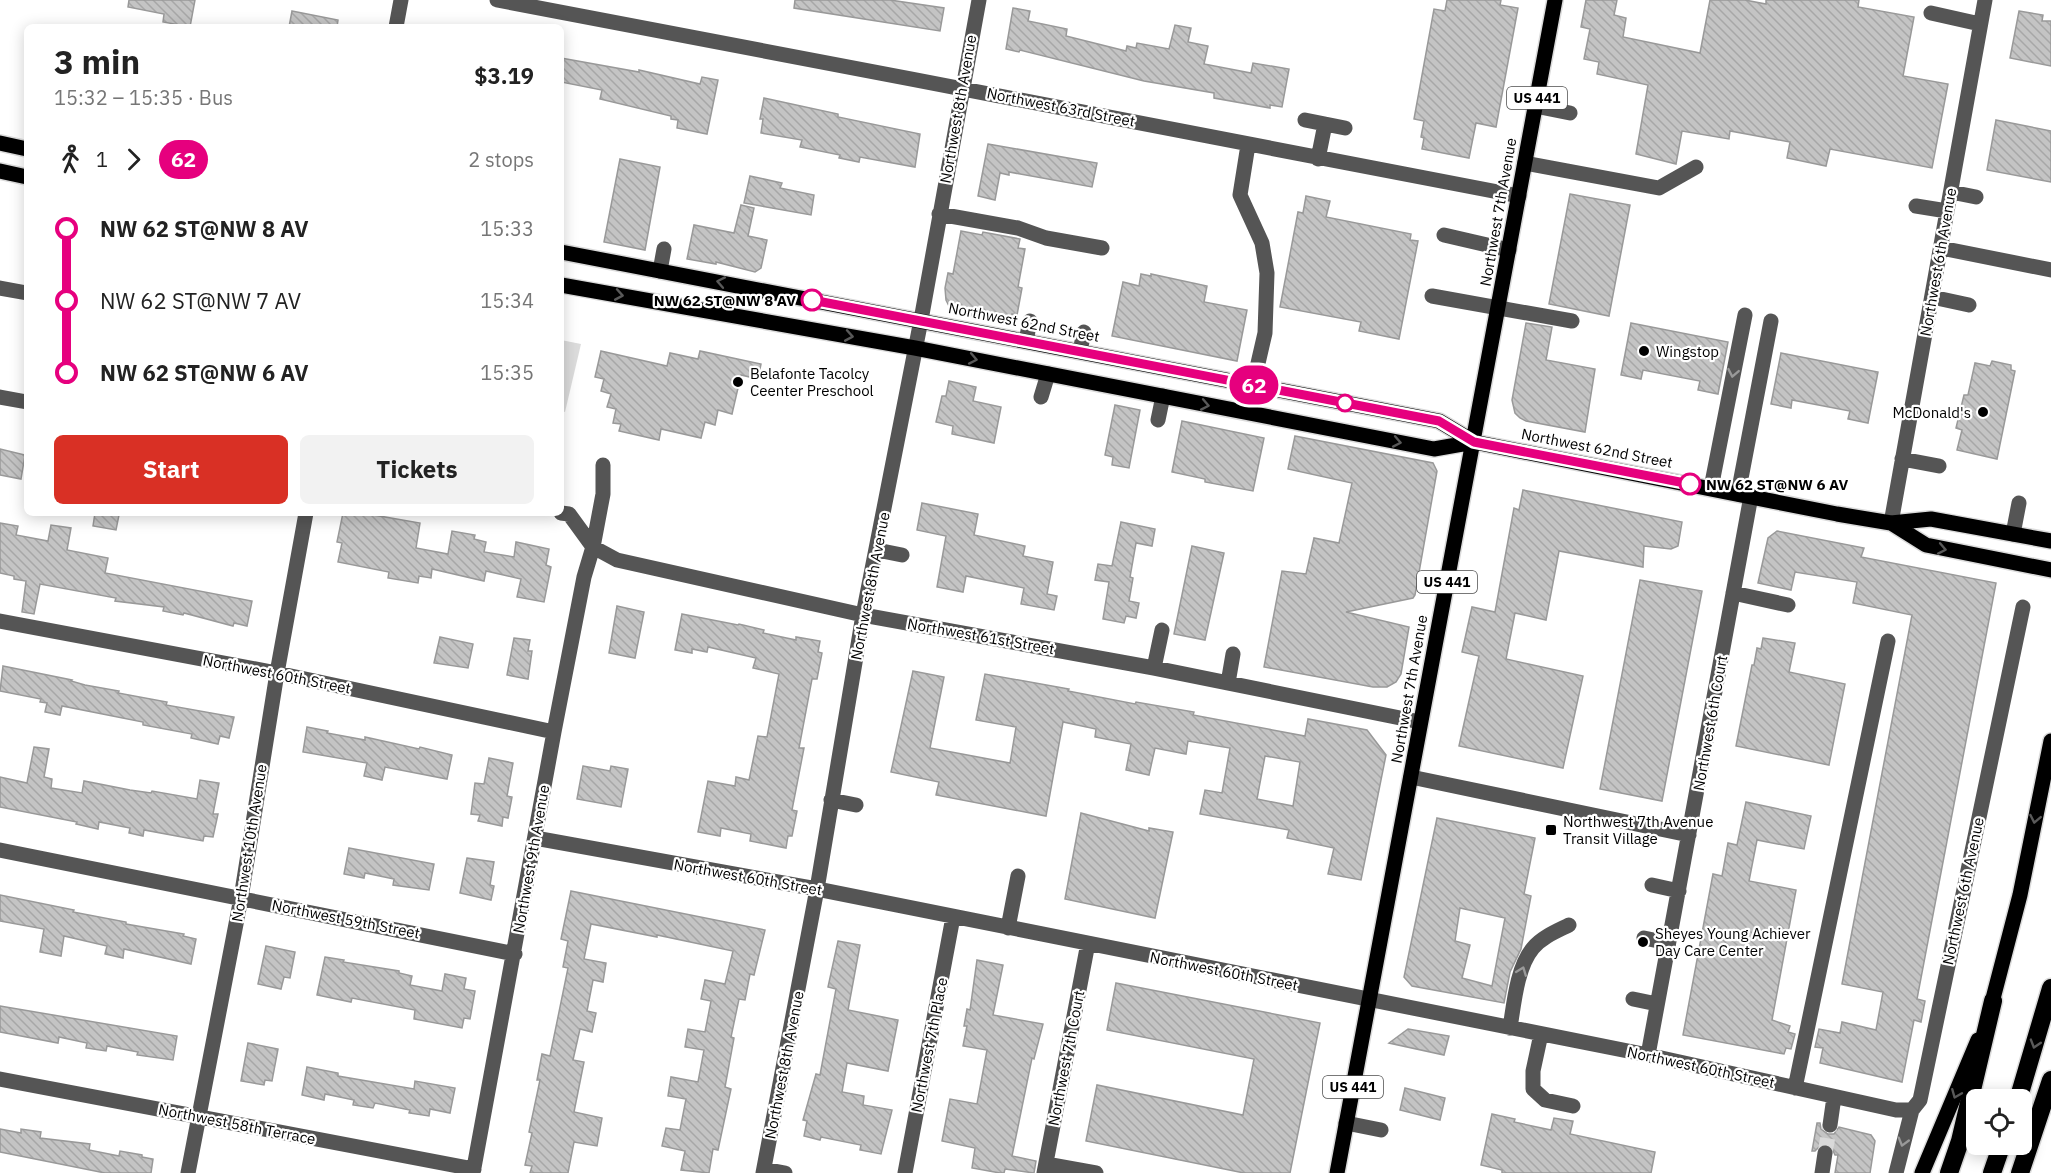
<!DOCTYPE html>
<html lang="en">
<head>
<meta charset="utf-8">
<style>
  :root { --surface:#fff; --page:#f2f2f2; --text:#222; --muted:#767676; --accent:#d93025 }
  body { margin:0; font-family:"IBM Plex Sans",sans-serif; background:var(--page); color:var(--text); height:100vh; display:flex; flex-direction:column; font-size:22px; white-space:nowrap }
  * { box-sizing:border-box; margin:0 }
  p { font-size:20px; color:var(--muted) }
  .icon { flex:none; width:33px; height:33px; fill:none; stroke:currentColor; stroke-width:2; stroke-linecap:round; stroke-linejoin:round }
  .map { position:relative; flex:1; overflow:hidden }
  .drawer { position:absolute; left:24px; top:24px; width:540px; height:492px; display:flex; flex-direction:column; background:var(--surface); border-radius:9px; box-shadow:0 3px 15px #0003 }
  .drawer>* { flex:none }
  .badge { padding:0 12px; border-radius:20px; font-size:21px; line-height:39px }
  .tools { position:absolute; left:1966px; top:1089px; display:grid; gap:12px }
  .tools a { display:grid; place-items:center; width:66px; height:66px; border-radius:9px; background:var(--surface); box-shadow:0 3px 15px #0003; font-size:30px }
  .map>.badge { position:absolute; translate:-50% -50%; box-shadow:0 0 0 3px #fff }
  .legs { display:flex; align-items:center; gap:9px; height:66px; padding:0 30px; font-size:20px }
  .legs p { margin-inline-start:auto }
  .summary { display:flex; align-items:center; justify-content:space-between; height:102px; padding:0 30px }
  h1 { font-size:33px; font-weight:800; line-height:45px }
  .button { display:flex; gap:12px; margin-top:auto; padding:12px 30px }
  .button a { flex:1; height:69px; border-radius:9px; background:var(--accent); color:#fff; font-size:24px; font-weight:800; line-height:69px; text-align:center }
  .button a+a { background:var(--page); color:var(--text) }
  ul { padding:0 30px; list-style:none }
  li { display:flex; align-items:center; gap:21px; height:72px; font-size:22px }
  li i { display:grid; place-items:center; width:9px; height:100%; margin:0 8px; background:currentColor }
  li i::after { content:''; width:15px; height:15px; margin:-8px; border:4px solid; border-radius:50%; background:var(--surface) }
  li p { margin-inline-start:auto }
  li:first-child i { background:linear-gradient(#0000 50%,currentColor 0) }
  li:last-child i { background:linear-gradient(currentColor 50%,#0000 0) }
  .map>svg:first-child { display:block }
  .garden { fill:#dcdcdc }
  .building { fill:url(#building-back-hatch); stroke:#999; stroke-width:1.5; fill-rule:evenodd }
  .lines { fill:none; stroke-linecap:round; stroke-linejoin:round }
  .minor-tunnel { stroke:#d9d9d9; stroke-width:15; stroke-dasharray:15 8; stroke-linecap:butt }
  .major-casing { stroke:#dbdbdb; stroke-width:18 }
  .highway-casing { stroke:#dbdbdb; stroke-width:21 }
  .minor { stroke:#555; stroke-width:15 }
  .major { stroke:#000; stroke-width:15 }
  .highway { stroke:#000; stroke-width:18 }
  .oneway { stroke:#595959 }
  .oneway2 { stroke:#999 }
  .line-1-casing { stroke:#fff; stroke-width:14 }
  .line-1 { stroke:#e6007e; stroke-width:9 }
  .stop-1-dot { fill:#fff; stroke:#e6007e; stroke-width:3 }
  .poi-dot { fill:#000; stroke:#fff; stroke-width:2 }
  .labels { text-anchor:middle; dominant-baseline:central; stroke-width:4.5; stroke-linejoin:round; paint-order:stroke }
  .shield { fill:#fff; stroke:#4c4c4c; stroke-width:1.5 }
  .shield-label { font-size:14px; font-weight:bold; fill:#000 }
  .street-label { font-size:15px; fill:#000; stroke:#fff }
  .stop-label { font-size:15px; font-weight:bold; fill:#000; stroke:#fff; text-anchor:end }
  .poi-label { font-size:15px; fill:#000; stroke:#fff; text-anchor:start }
</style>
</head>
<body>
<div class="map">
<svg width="2051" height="1173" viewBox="0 0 2051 1173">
  <defs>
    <pattern id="building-back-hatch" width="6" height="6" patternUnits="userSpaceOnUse" patternTransform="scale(1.5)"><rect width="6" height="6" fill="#c4c4c4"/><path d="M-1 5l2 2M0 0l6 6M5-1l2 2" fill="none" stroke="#a7a7a7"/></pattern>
  </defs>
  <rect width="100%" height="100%" fill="#fff"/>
  <path class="garden" d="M561,340L581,344L565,412L561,411Z"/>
  <path class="building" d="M129,0H195L190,27L163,22L164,14L128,7Z
    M795,0H890L944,8L940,31L794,8Z
    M1447,0H1501L1500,5L1518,8L1496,127L1476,123L1469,158L1422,149L1424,138L1421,137L1424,121L1414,119L1434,9L1445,11Z
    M1586,0H1617L1614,15L1626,18L1623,37L1700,53L1710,0H1745L1766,4V0H1859L1858,7L1914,17L1903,76L1948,84L1932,168L1830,149L1826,166L1787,158L1790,142L1730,131L1729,139L1682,131L1676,164L1636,154L1648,85L1597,74L1599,62L1584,59L1590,29L1581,27Z
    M1013,8L1030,11L1028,21L1067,29L1066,36L1126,51L1127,46L1136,48L1137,43L1169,49L1175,25L1191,28L1188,42L1208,46L1204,64L1251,73L1253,63L1289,69L1282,107L1270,105V108L1214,98V93L1144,81L1020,50L1019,52L1006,49Z
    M292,11L338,20L337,27H289Z
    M2019,11L2043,15L2042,21H2051V66L2010,58Z
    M561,58L639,72V70L700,84L702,77L718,80L707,134L677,128L678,120L671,119V116L600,99L602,90L561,82Z
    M764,98L838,114V117L920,134L915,167L860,157L859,162L839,158L840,155L800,147L802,140L761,133L763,119H760Z
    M1996,120L2051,131V182L1987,170Z
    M988,144L1097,163L1092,187L1009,172V175L1000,173L995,200L978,196Z
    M620,159L660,167L645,250L604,242Z
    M750,176L782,183L780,188L814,195L811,215L744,203Z
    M1570,194L1630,205L1609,316L1549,304Z
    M1306,196L1330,201L1326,217L1411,234L1410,240L1418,241L1399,339L1359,331L1361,322L1280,307L1298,212L1303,213Z
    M741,205L754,208L748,236L767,240L761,268L755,272L716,262V264L687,259L694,225L734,233Z
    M961,231L982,235L983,232L1020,239L1018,248L1025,249L1018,287L1022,288L1017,315L1012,314L1010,323L957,313L950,308L946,300L945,288L948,273L953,274Z
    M1141,274L1151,276V274L1207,286L1204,302L1247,310L1237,361L1112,336L1123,282L1139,286Z
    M1526,323L1552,327L1546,360L1595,369L1585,432L1526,421L1520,418L1515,413L1512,400Z
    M1631,323L1728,342L1718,394L1698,390L1700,381L1643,370L1641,379L1621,375Z
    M601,351L667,366L670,353L698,359L700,351L761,364L758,379L741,375L732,414L718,410L715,425L705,422L701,438L661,429L659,440L619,431L621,424L613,423L616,409L607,407L611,394L601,391L604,379L595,377Z
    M1781,353L1878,372L1868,423L1848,419L1850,411L1792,400L1791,408L1771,404Z
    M1992,361L2011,365V370L2015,371L1997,459L1957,450L1962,430L1956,428L1964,395H1968L1975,363L1990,366Z
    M949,381L976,387L973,401L1001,407L994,443L952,434L953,426L936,422L942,396H946Z
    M1115,405L1140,410L1129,468L1112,465L1113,457L1105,455Z
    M1182,421L1264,438L1253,491L1205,482V479L1172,472Z
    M1295,436L1433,463L1437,471L1415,595L1413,598L1346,612L1409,627L1401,674L1396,682L1387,687H1373L1264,667L1282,571L1306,574L1314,538L1339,543L1352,483L1288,469Z
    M0,449L25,455L21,479L0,475Z
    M1523,490L1682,522L1678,546L1671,549L1644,546L1643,567L1559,551L1546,620L1515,613L1506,659L1583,676L1563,768L1459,746L1479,656L1462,652L1472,607L1495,612L1514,508L1519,510Z
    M922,503L978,514L974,535L1025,546L1023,556L1053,562L1047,594L1057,596L1054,610L1021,604L1024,588L966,576L963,592L937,587L946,536L917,530Z
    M95,513L119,515L116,530L93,526Z
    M343,513H374V515L420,523L416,548L448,554L452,531L475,535L474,539L486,542L484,552L514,557L516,542L549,549L546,565L551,567L544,602L517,597L521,579L486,571L484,581L432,569L431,578L419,576L418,583L388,578L389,572L338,562L342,543L337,542Z
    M1121,522L1155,529L1152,546L1136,543L1130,577L1133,578L1129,601L1139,603L1136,618L1126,616L1124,623L1103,619L1109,582L1095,580L1098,564L1112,566Z
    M0,523L18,526L16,535L48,541L51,525L71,528L67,550L108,558L105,573L252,601L247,626L234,623L233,626L184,613L183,615L163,611L164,607L115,601L116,598L40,584L34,614L22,612L26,581L14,579V576L0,573Z
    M1777,531L1864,548L1861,557L1996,583L1917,999L1925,1001L1921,1022L1914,1020L1902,1082L1820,1063L1823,1048L1815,1047L1819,1029L1840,1033L1842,1022L1876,1030L1883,992L1842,984L1912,615L1853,603L1857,582L1795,572L1791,590L1758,583L1768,538Z
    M1192,546L1224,553L1205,640L1174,634Z
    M1640,580L1702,591L1662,801L1600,789Z
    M617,606L644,612L635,658L609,653Z
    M682,614L738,625L739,624L764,630L763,633L796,640V637L820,641L818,652L822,653L817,679H812L799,748H804L792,810L797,811L792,836H788L786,848L750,841L751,834L721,828L720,836L698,832L708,781L735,786L736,777L749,780L758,736L767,737L779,674L753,668L756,658L708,647L707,652L692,649V653L675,650Z
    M440,637L473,644L468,668L434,663Z
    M514,638L530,640L528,651H532L528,679L507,675Z
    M1763,638L1795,643L1789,672L1845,684L1829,765L1736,746L1752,665H1754L1757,648L1761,649Z
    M3,666L72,680L71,681L85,685L119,691L118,693L167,702L166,705L234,717L229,738L220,736L218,744L191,738L192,734L143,725V722L62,706L60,715L45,712L47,703L40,702L41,699L0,691Z
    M913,671L944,677L930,748L1010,763L1016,727L976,720L985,674L1069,689L1068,691L1135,704L1136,702L1194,712L1193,715L1305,736L1308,719L1367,730L1386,755L1361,880L1328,874L1334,848L1287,838L1289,830L1200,814L1205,790L1222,793L1230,748L1188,741L1186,754L1155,748L1149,775L1126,770L1131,744L1095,737L1096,729L1063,722L1046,816L936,795L939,782L891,772ZM1265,756L1300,762L1293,806L1257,799Z
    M307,727L328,731L327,733L365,740V737L419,749L420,747L452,755L447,779L385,767L382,780L364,776L367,763L303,752Z
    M34,747L49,749L44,777L52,779L51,788L82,793L84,781L130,790L151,793L152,791L197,799L200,780L219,783L213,814H218L213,837L204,836L203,841L144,830L143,836L129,833L130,828L99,822L98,829L76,824L77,822L0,807V777L27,783Z
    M489,758L513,763L507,796L512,797L508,818L503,817L502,826L478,821L480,815L471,814L475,783L484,784Z
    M583,766L610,771L611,766L628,769L621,807L577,799Z
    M1746,802L1811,816L1804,849L1757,840L1749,881L1796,890L1772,1020L1790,1026L1788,1032L1795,1034L1791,1049L1786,1048L1784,1054L1683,1035L1713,874L1722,876L1728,843L1737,845Z
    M1081,813L1149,831V828L1173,832L1155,918L1065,899Z
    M1437,818L1535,838L1524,894L1531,896L1521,949L1510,972L1504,1003L1412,986L1404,977ZM1460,908L1505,918L1492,986L1462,978L1470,945L1455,941Z
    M349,848L434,864L429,890L393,885L394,879L365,873L364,878L344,874Z
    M467,858L494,862L490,885L494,886L491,900L460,893Z
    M571,891L765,930L754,975L750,974L745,1000L739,999L731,1037L734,1038L725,1087L731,1089L718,1150L713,1149L709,1173L681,1170L685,1151L662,1146L666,1128L680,1130L686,1099L668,1096L671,1077L698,1082L704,1050L685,1047L688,1029L705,1032L711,1001L701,999L705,980L725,984L733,951L657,935V937L591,924L584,959L606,963L603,982L593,980L587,1011L596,1013L592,1032L580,1029L573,1060L584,1062L574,1112L602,1118L597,1146L574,1142L568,1173H530L532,1166L525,1165L532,1133L529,1132L540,1080H537L542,1054L550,1056L568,968L563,967L568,941L561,939Z
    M0,895L74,910L73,912L126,922V924L184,934L183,936L196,939L191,964L124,949L123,958L105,954L107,946L64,936L61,956L40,952L44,929L0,921Z
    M838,941L860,945L848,1010L898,1020L888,1071L847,1063L842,1092L864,1096L863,1105L892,1110L881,1154L860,1150L861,1145L821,1137L820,1140L804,1136L807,1121L803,1120L816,1074L820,1075L836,989L828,987Z
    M266,946L295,952L290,978L284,977L281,989L258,984Z
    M325,957L344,960L343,962L399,971V973L412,976L410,985L442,991L445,974L466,978L464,989L475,991L470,1019L464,1018L462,1028L414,1019L415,1010L352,998L351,1002L317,995Z
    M977,960L1003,965L993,1015L1043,1024L1034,1059L1032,1058L1012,1156L1036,1161L1034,1173L1005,1169L1004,1173H1000L972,1168L975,1148L942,1141L950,1099L977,1104L987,1050L963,1046L967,1026H964L967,1009L970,1010Z
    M1116,983L1320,1023L1290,1173H1244L1086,1141L1097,1085L1243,1115L1254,1059L1107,1030Z
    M0,1006L177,1036L173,1060L137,1055L138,1052L107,1046L106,1051L86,1048L87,1043L59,1037L58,1043L0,1032Z
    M1408,1029L1449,1036L1444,1055L1389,1043Z
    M248,1043L278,1049L272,1081L265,1080L264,1085L241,1081Z
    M307,1067L338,1073V1076L414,1089L415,1081L455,1088L450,1113L430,1109L429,1116L409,1113L410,1110L375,1103L373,1108L353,1105L354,1100L325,1094L324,1100L302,1095Z
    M1405,1088L1445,1098L1440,1120L1400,1110Z
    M1492,1114L1515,1119L1514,1122L1551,1130L1554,1118L1573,1121L1570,1134L1655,1152L1651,1173H1502V1170L1481,1165Z
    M1817,1123H1820L1821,1129L1828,1134H1834L1839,1127L1871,1135L1875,1141L1870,1173H1835L1838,1155H1835L1831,1146L1822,1144L1815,1151H1812Z
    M0,1129L21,1133V1129L41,1132L40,1138L90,1144L89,1150L119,1156L120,1151L142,1155V1157L153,1159L151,1173H105L0,1152Z"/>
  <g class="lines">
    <path class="minor-tunnel" d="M1825,1153L1830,1125"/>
    <defs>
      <path id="major" d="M0,143L27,149
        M0,171L27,177
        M561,252L1439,421L1474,442
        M561,285L915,348L1434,449L1474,442L1837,514L1891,523L1931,519L2051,541
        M1891,523L1926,545L2051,570
        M1990,1010L2020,895L2051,741
        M1337,1173L1555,0
        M1922,1173L1978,1040"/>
      <path id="highway" d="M2018,1100L2051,988
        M1949,1173L1960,1141L1993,1001
        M1992,1173L2002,1144
        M2020,1173L2051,1080"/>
    </defs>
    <use href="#major" class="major-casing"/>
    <use href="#highway" class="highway-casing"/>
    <path class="minor" d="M497,0C838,64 1178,131 1519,196
      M1931,13L1980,24
      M396,27L401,0
      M1535,106L1570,113
      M1305,120L1345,128
      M1248,145L1240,195L1262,243L1267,273L1265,333L1253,385
      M1318,159L1325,124
      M1525,163L1659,188L1696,167
      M1951,192L1976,197
      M1916,206L1947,211
      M939,214L1018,228L1046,238L1102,248
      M1444,235L1509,250
      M1941,248L2051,270
      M660,271L664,249
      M0,288L27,293
      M1432,296L1572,321
      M1932,297L1969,305
      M1026,341L1030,321
      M1080,351L1084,332
      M0,397L27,402
      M1041,397L1048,374
      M1158,420L1163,396
      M1902,459L1939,466
      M1711,488L1745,315
      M1738,494L1771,321
      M561,513L569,514L593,547L617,560L863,615L1154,668L1420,722
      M1891,523L1985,0
      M2013,534L2019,503
      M877,550L902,555
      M1733,593L1788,605
      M0,621L277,673L554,732
      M1154,668L1162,630
      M1228,683L1233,654
      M1411,777L1689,835
      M831,800L856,805
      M535,838L817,889L1648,1055L1896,1110H1912
      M0,850L515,954
      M1652,885L1679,891
      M1008,928L1018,876
      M1644,938L1668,943
      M1633,999L1657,1004
      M1510,1028C1514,1003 1517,967 1533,948C1542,937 1557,931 1569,925
      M1541,1034L1533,1071V1089L1545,1100L1573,1106
      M1648,1055L1751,496
      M0,1079L474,1169
      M1795,1088L1888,641
      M1346,1123L1381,1130
      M1830,1125L1834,1097
      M1046,1164L1096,1173
      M764,1169L785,1173
      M188,1173L241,898L277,673L306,513
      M473,1173L554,732L584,577L593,547L603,494V465
      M763,1173L817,889L863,615L921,320L979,0
      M905,1173L953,917
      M1044,1173L1088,943
      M1822,1173L1825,1153
      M1896,1173L1912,1110L1920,1100L2023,607"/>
    <use href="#major" class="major"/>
    <use href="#highway" class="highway"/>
  </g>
  <defs><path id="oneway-chevron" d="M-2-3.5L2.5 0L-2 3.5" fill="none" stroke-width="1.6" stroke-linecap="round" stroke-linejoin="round" transform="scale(1.5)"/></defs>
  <g class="oneway">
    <use href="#oneway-chevron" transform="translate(721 282) rotate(-169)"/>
    <use href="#oneway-chevron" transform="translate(619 295) rotate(10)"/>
    <use href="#oneway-chevron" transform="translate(849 336) rotate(10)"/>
    <use href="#oneway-chevron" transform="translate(973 359) rotate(11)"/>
    <use href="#oneway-chevron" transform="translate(1205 405) rotate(11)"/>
    <use href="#oneway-chevron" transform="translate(1397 442) rotate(11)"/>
    <use href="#oneway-chevron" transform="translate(1942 549) rotate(11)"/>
    <use href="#oneway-chevron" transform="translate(2035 819) rotate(101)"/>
    <use href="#oneway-chevron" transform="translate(2035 1044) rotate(107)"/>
    <use href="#oneway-chevron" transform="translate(1956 1094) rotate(112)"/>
  </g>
  <g class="oneway2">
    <use href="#oneway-chevron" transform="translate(1733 373) rotate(101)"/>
    <use href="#oneway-chevron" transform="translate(1522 971) rotate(-69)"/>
    <use href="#oneway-chevron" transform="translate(1903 1142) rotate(106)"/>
  </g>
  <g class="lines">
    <defs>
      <path id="line-1" d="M812,300L1439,421L1474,442L1690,484"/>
    </defs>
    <use href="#line-1" class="line-1-casing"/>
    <use href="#line-1" class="line-1"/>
  </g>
  <g class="stop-1-dot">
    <circle cx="812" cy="300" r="10"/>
    <circle cx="1345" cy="403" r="8"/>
    <circle cx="1690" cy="484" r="10"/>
  </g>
  <g class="poi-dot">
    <circle cx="1644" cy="351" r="6"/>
    <circle cx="738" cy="382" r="6"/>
    <circle cx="1983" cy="412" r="6"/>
    <rect x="1545" y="824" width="12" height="12" rx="3"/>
    <circle cx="1643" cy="942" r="6"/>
  </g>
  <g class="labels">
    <g class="shield">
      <rect x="1507" y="87" width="60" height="22" rx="4.5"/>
      <rect x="1417" y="571" width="60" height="22" rx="4.5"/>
      <rect x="1323" y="1076" width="60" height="22" rx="4.5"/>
    </g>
    <g class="shield-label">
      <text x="1537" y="98">US 441</text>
      <text x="1447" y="582">US 441</text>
      <text x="1353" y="1087">US 441</text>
    </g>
    <g class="street-label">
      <text transform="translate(1061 107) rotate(11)">Northwest 63rd Street</text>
      <text transform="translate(958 109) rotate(-80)">Northwest 8th Avenue</text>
      <text transform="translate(1498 212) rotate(-80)">Northwest 7th Avenue</text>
      <text transform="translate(1938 262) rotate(-80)">Northwest 6th Avenue</text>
      <text transform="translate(1024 322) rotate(11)">Northwest 62nd Street</text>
      <text transform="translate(1597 448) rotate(11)">Northwest 62nd Street</text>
      <text transform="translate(870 586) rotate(-79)">Northwest 8th Avenue</text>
      <text transform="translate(981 636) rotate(10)">Northwest 61st Street</text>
      <text transform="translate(277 674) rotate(11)">Northwest 60th Street</text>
      <text transform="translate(1409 689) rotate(-80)">Northwest 7th Avenue</text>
      <text transform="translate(1710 723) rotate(-80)">Northwest 6th Court</text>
      <text transform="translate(249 843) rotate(-81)">Northwest 10th Avenue</text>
      <text transform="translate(531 859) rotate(-80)">Northwest 9th Avenue</text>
      <text transform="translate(748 877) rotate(10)">Northwest 60th Street</text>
      <text transform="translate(1963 891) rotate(-78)">Northwest 6th Avenue</text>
      <text transform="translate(346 919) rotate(11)">Northwest 59th Street</text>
      <text transform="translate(1224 971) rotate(11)">Northwest 60th Street</text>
      <text transform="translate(929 1045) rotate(-79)">Northwest 7th Place</text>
      <text transform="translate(1066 1058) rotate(-79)">Northwest 7th Court</text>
      <text transform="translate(784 1065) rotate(-79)">Northwest 8th Avenue</text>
      <text transform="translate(1701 1067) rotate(12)">Northwest 60th Street</text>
      <text transform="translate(237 1124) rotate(11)">Northwest 58th Terrace</text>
    </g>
    <g class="stop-label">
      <text x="796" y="300">NW 62 ST@NW 8 AV</text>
      <text x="1706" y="484" text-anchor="start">NW 62 ST@NW 6 AV</text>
    </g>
    <g class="poi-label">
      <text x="1656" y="351">Wingstop</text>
      <text x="750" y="373">Belafonte Tacolcy<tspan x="750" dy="17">Ceenter Preschool</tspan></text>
      <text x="1971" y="412" text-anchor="end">McDonald's</text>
      <text x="1563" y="821">Northwest 7th Avenue<tspan x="1563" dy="17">Transit Village</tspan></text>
      <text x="1655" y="933">Sheyes Young Achiever<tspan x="1655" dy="17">Day Care Center</tspan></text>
    </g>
  </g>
</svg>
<div class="tools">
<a><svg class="icon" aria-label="locate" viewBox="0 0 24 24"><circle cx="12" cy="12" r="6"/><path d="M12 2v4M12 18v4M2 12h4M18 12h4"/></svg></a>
</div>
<b class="badge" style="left:1254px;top:385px;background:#e6007e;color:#fff">62</b>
<section class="drawer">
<div class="summary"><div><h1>3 min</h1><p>15:32 – 15:35 · Bus</p></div><b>$3.19</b></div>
<div class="legs"><svg class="icon" aria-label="walk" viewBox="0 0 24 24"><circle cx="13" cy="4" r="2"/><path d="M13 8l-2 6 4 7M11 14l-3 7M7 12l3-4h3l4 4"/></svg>1<svg class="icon" aria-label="forward" viewBox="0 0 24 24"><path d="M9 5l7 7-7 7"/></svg><b class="badge" style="background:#e6007e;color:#fff">62</b><p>2 stops</p></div>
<ul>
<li><i style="color:#e6007e"></i><b>NW 62 ST@NW 8 AV</b><p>15:33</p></li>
<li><i style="color:#e6007e"></i><span>NW 62 ST@NW 7 AV</span><p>15:34</p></li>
<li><i style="color:#e6007e"></i><b>NW 62 ST@NW 6 AV</b><p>15:35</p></li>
</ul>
<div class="button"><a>Start</a><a>Tickets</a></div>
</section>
</div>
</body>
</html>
